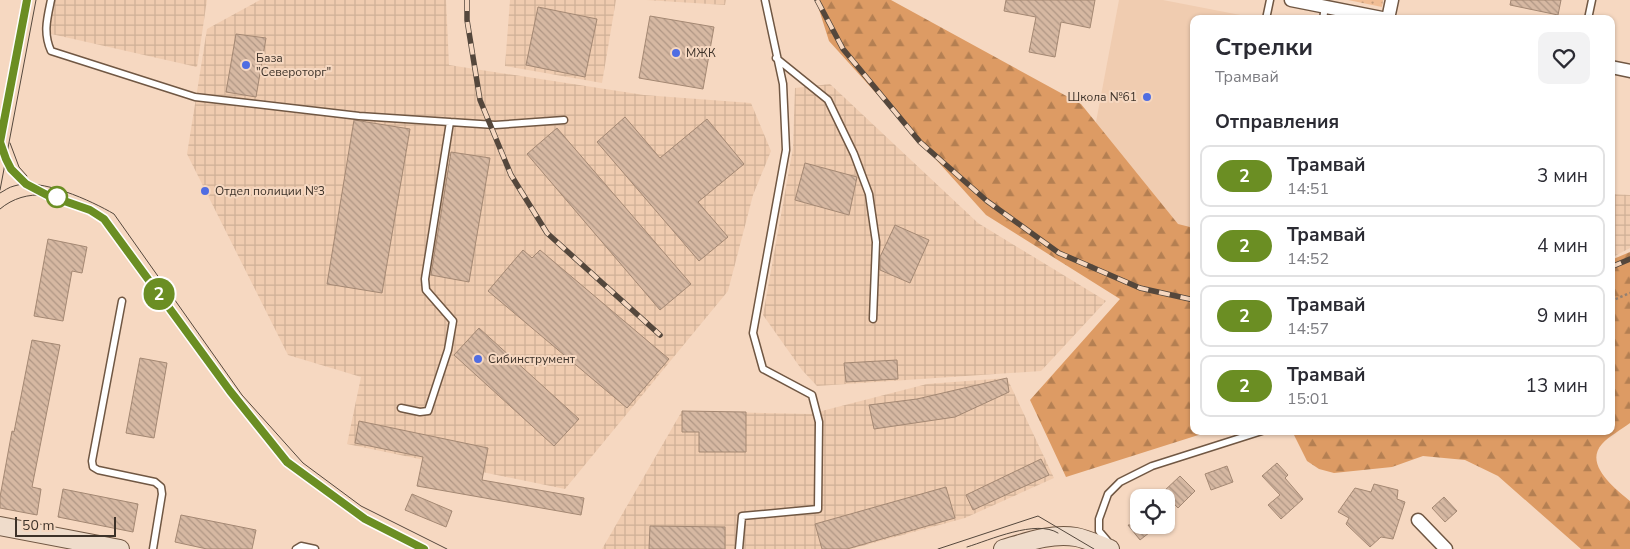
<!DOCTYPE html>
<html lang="ru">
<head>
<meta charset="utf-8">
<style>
  :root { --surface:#fff; --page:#f2f2f3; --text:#2b2b33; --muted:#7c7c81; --line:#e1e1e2 }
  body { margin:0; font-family:"Nunito Sans",sans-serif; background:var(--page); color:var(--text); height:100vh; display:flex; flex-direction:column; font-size:19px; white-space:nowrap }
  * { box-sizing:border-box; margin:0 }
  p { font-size:16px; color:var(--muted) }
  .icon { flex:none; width:28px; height:28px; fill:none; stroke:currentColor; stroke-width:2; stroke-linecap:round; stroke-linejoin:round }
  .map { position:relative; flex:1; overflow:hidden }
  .sheet { position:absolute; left:1190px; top:15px; width:425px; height:420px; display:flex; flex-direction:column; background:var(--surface); border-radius:10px; box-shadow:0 1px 4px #0004 }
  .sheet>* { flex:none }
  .badge { padding:0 10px; border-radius:16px; font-size:18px; line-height:32px }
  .buttons { position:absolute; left:1130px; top:489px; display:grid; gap:10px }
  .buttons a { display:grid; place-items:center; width:45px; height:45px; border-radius:10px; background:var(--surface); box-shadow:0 1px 4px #0004; font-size:25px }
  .scale { position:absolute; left:15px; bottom:12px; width:101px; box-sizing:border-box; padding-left:5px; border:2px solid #3d3229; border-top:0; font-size:14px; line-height:18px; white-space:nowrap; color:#3d3229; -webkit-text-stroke:4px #f6d8c1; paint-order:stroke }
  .map>.badge { position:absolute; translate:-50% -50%; box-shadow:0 0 0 2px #fff }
  h2 { padding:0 25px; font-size:19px; line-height:45px }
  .round { display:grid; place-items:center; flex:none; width:52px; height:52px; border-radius:10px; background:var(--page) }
  .summary { display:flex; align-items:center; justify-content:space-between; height:85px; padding:0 25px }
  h1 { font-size:24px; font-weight:700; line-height:38px }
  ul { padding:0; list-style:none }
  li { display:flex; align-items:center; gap:15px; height:62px; margin:0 10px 8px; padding:0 15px; border:2px solid var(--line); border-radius:10px }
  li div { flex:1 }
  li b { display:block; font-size:19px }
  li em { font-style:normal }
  li .badge { min-width:55px; font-weight:700; text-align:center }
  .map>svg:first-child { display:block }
  .built { fill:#f0ccb0 }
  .industrial { fill:url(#industrial-grid) }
  .green { fill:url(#green-dots) }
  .forest { fill:url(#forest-firs) }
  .building { fill:url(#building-back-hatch); stroke:#a48873 }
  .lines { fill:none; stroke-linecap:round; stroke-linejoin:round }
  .lane-casing { stroke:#705743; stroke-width:9 }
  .street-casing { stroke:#705743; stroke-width:15 }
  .secondary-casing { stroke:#705743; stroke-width:20 }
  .path { stroke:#948071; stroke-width:2.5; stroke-dasharray:2.5 2.5; stroke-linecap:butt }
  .lane { stroke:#fff; stroke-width:6 }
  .street { stroke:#fff; stroke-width:12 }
  .secondary { stroke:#efdccb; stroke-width:18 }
  .tram { stroke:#54473c; stroke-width:1 }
  .rail-casing { stroke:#54473c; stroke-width:5.5 }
  .rail { stroke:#f6d8c1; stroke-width:4; stroke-dasharray:11; stroke-linecap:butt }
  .line-casing { stroke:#fff; stroke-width:11 }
  .line { stroke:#6b8e23; stroke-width:8 }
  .poi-dot { fill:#506de2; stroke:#f6d8c1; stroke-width:2 }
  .stop-dot { fill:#fff; stroke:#6b8e23; stroke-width:2.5 }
  .labels { text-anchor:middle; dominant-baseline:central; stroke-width:4; stroke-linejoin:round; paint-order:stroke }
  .poi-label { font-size:12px; fill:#3d3229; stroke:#f6d8c1; text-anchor:start }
</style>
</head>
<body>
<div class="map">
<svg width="1630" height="549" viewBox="0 0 1630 549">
  <defs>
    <pattern id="industrial-grid" width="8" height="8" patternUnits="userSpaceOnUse" patternTransform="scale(1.25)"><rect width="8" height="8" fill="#f0ccb0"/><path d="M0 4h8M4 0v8" fill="none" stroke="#cfb097"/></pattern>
    <pattern id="green-dots" width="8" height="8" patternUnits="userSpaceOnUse" patternTransform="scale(1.25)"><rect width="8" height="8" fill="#f1bd94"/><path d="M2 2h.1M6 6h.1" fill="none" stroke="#c49a79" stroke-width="1.8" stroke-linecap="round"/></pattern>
    <pattern id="forest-firs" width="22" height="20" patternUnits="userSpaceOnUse" patternTransform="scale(1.25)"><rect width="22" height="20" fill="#dd9b64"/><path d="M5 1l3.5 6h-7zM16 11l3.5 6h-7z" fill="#b47f52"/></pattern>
    <pattern id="building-back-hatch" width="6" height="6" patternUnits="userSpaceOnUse" patternTransform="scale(1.25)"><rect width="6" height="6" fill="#d6b8a2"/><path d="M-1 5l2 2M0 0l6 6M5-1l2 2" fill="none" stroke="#af9684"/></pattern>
  </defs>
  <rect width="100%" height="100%" fill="#f6d8c1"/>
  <path class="built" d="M1119,0H1163L1261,19H1194V255L1086,175Z"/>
  <path class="industrial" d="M53,0H207L197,67L47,33Z
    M260,0H446L449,65L644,95L751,103L771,151L753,195L728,291L565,489L347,444L361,377L288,355L187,154L207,29Z
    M510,0H616L602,83L505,66Z
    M646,0H726L725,5Z
    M830,84L978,223L1106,301L1041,371L817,386L802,370L763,315L793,148L795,88Z
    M1611,194L1630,195V248L1611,258Z
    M1007,378L1054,478L965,518L851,549H602L682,411L810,414L927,384Z"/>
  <path class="green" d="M1348,0H1383L1382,7Z"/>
  <path class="forest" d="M816,0H891L1081,104L1178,224L1194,228V431H1211L1066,477L1030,400L1120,299L986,215L829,41Z
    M1630,252V423C1621,430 1609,436 1602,444C1583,465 1617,490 1630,501V549H1581L1498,476L1465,460L1423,456L1392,467L1334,473L1319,469L1307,461L1292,431H1611V260Z"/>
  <path class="building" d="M1006,0H1095L1090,28L1061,22L1055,57L1029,52L1036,17L1004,11Z
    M1511,0H1561L1558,15L1510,5Z
    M538,7L597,19L585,77L526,65Z
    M650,16L714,27L703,89L639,78Z
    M236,34L266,38L256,97L226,92Z
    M625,117L660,158L707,119L744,164L698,202L728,237L699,261L597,142Z
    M354,120L410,129L382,293L327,284Z
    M557,128L691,284L660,310L527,154Z
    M451,152L490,158L469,282L431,275Z
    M805,163L857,177L849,215L795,200Z
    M895,225L929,240L910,283L880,270V257Z
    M48,239L87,247L82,273L72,271L63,321L34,316Z
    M523,250L532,258L540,250L669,359L627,408L488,291Z
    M479,328L579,419L554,446L454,355Z
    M32,340L60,345L32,487L41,489L37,515L0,508V497L12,431L14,432Z
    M140,358L167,363L154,438L126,433Z
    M897,360L898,379L846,382L844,363Z
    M1007,378L1009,392L955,417L874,429L869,405L917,399Z
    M682,411L746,412V452H699V432H682Z
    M359,421L488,448L482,480L584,498L581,515L417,486L423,457L355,443Z
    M1041,459L1049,475L973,510L966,495Z
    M1277,463L1288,475L1285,478L1303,499L1281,519L1268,505L1280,495L1262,476Z
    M1227,466L1233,482L1211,490L1205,474Z
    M1180,476L1195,491L1178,508L1163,492Z
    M1374,484L1398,490L1397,499L1405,502L1393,539L1381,537L1370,547L1346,524L1349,518L1338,512L1355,488L1371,492Z
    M946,487L955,518L847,549H822L815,524Z
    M63,489L138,504L133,532L58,517Z
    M412,494L452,511L446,527L405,510Z
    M1444,497L1457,511L1445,522L1432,508Z
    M181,515L256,530L252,549H207L175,542Z
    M1128,525H1159L1140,540Z
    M650,526L725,527V549H649Z"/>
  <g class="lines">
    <defs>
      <path id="lane" d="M51,0C47,19 43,33 51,51L195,97L359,116L495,125L564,120
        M1266,19L1270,0
        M1323,19L1325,7
        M1588,19L1592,0
        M776,58L828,100L854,154L869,194L876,242L873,319
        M122,301L92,461L93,467L98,470L155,482L161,487L162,494L153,549
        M401,408L420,412L428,411L448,350L453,321L426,290L425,279L450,122
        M1110,544L1099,531V519L1108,494L1120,482L1152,466L1262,431
        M296,549L301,546L315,549
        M739,549L742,516L818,509L819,422L812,395L763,369L753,333L786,150L783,84L765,0"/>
      <path id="street" d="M1291,0L1387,19
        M1388,19L1392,0
        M1611,67L1630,71
        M1418,520L1446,549"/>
      <path id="secondary" d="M0,526L120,549
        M1003,549C1027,542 1051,533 1076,537C1087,539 1099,545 1110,549"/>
    </defs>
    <use href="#lane" class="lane-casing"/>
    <use href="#street" class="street-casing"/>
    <use href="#secondary" class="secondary-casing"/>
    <path class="path" d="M1611,301L1630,293"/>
    <use href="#lane" class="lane"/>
    <use href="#street" class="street"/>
    <use href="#secondary" class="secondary"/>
    <path class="tram" d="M0,142C20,205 58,188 104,219L230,391L287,463L365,519L424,549
      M0,142L27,0
      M10,143L19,167L27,176
      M0,190L36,0
      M0,193C4,191 9,187 14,186C40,177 92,201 114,214L242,395L303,463L361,506L447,549
      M0,209C13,198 28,194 45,195
      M967,547C990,540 1036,519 1058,533
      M938,549L1038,516L1094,549"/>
    <defs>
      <path id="rail" d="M467,0V20L480,100L511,175L547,233L660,335
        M817,0L843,49L920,142L987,201L1059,253L1140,288L1194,300
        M1611,267L1630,259"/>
    </defs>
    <use href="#rail" class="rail-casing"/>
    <use href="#rail" class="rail"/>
  </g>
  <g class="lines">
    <defs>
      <path id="line" d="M27,0L0,142L6,159L11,169L26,184L47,195L90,210L104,219L230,391L287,462L365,519L424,549"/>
    </defs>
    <use href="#line" class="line-casing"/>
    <use href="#line" class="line"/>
  </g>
  <g class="poi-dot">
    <circle cx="676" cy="53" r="5"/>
    <circle cx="246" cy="65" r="5"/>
    <circle cx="1147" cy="97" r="5"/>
    <circle cx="205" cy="191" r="5"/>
    <circle cx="478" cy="359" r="5"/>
  </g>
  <circle class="stop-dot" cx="57" cy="197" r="10"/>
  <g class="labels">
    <g class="poi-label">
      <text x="686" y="53">МЖК</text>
      <text x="256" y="58">База<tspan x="256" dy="14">"Североторг"</tspan></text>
      <text x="1137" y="97" text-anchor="end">Школа №61</text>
      <text x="215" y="191">Отдел полиции №3</text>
      <text x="488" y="359">Сибинструмент</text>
    </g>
  </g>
</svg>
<div class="buttons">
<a><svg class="icon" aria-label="locate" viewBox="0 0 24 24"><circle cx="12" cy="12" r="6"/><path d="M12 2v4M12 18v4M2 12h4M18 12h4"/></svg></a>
</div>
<div class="scale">50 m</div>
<b class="badge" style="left:159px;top:294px;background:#6b8e23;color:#fff">2</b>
<section class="sheet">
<div class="summary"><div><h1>Стрелки</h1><p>Трамвай</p></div><a class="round"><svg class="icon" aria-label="heart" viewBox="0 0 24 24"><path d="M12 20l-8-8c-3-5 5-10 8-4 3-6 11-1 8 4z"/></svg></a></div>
<h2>Отправления</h2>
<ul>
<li><span class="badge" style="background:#6b8e23;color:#fff">2</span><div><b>Трамвай</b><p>14:51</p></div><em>3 мин</em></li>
<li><span class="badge" style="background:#6b8e23;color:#fff">2</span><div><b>Трамвай</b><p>14:52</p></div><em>4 мин</em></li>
<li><span class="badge" style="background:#6b8e23;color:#fff">2</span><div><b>Трамвай</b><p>14:57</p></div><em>9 мин</em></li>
<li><span class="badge" style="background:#6b8e23;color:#fff">2</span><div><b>Трамвай</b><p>15:01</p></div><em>13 мин</em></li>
</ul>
</section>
</div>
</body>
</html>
